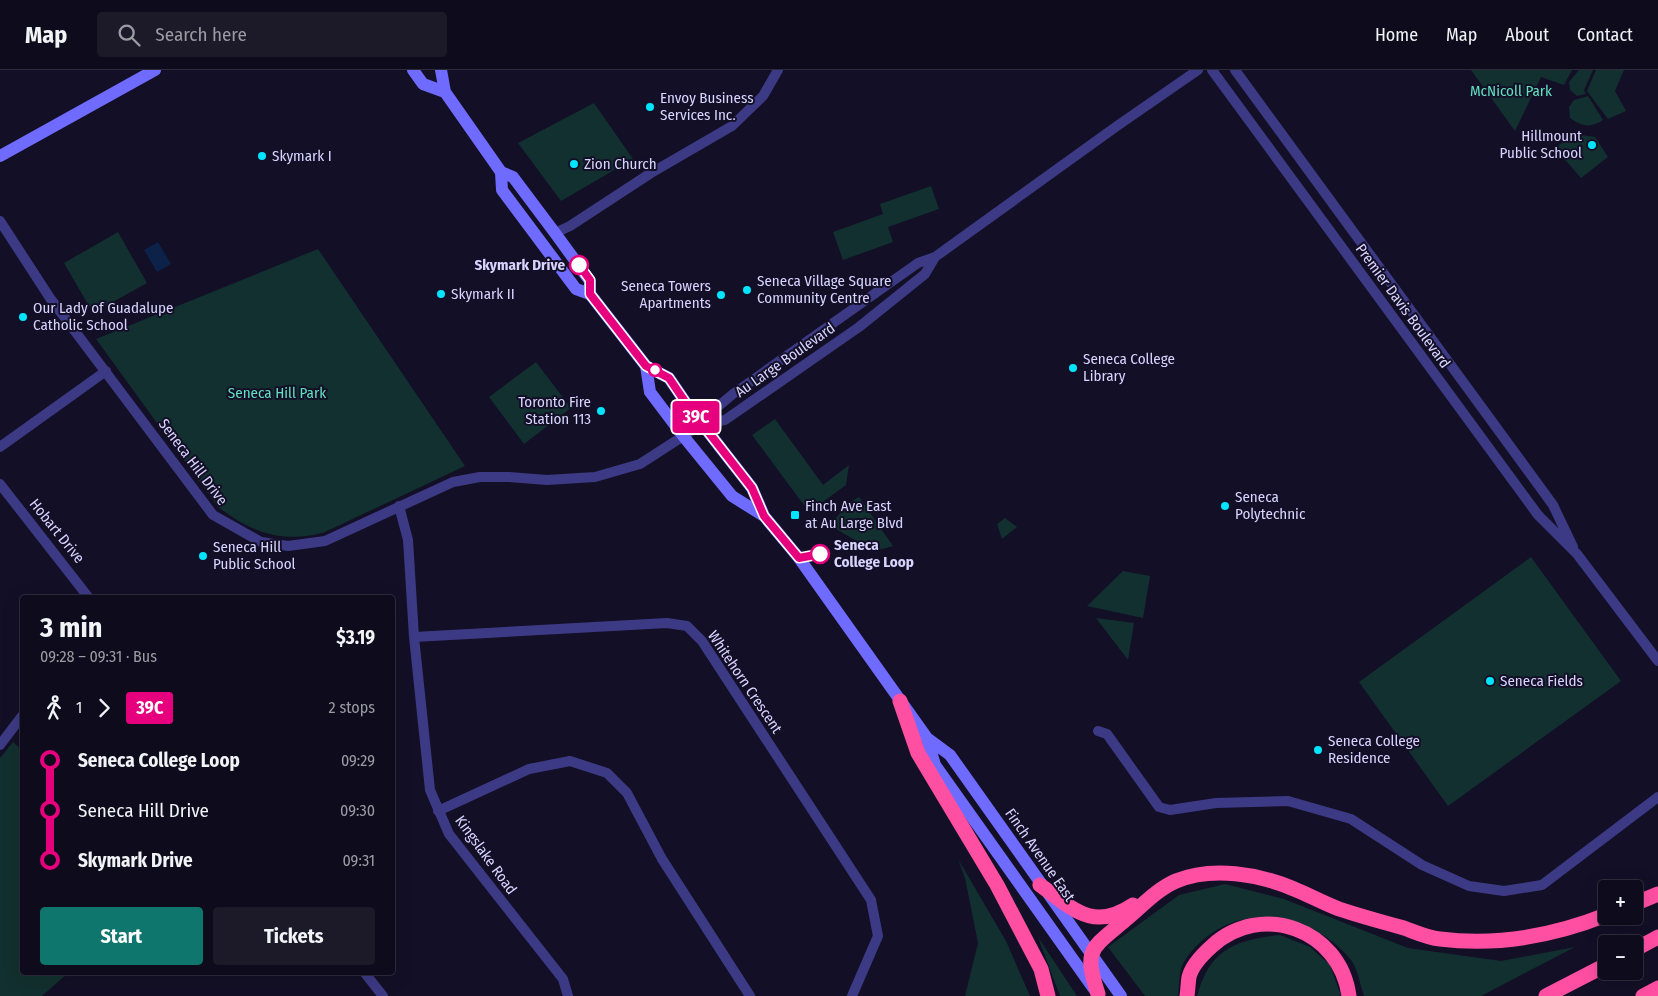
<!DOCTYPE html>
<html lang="en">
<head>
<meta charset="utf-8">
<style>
  :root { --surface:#0e0b1c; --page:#1c1929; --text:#f1f3f6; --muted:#9b9ba3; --line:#2e2b3b; --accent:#0f766e }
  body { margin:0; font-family:"Fira Sans Condensed",sans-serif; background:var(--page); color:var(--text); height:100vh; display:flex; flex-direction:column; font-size:19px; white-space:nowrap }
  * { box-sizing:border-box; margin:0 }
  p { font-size:16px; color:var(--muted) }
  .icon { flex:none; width:28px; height:28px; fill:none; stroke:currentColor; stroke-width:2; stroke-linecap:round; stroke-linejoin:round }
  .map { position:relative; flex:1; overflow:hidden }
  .details { position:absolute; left:20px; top:525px; width:375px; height:380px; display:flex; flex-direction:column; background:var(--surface); border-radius:5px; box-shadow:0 5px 20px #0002,0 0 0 1px var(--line) }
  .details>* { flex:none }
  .badge { padding:0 10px; border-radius:4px; font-size:18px; line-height:32px }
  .tools { position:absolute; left:1598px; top:810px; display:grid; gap:10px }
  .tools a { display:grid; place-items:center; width:45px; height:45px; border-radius:5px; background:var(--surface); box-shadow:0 5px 20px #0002,0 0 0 1px var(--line); font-size:25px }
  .map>.badge { position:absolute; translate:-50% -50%; box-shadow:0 0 0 2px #fff }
  .legs { display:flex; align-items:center; gap:8px; height:55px; padding:0 20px; font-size:16px }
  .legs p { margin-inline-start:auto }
  .headline { display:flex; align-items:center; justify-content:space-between; height:85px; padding:0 20px }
  h1 { font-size:28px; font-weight:700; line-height:38px }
  .action { display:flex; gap:10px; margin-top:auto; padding:10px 20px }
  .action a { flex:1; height:58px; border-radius:5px; background:var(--accent); color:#fff; font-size:20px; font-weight:700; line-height:58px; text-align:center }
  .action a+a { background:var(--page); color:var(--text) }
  ul { padding:0 20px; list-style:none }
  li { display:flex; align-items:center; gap:18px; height:50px; font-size:19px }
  li i { display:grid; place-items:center; width:8px; height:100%; margin:0 6px; background:currentColor }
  li i::after { content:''; width:12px; height:12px; margin:-6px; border:4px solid; border-radius:50%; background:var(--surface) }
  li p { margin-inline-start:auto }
  li:first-child i { background:linear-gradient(#0000 50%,currentColor 0) }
  li:last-child i { background:linear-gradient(currentColor 50%,#0000 0) }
  header { display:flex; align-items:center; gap:30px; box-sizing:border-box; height:70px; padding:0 25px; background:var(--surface); border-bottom:1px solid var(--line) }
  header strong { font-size:24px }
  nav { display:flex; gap:28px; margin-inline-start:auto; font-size:18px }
  .search { width:350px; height:45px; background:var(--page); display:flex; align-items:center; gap:12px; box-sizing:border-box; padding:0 18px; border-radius:5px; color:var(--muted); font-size:19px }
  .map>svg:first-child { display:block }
  .green { fill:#12302f }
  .water { fill:#0c2248 }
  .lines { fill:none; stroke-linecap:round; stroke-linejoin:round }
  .minor { stroke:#3d3a85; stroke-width:10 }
  .secondary { stroke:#6f6bff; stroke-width:12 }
  .motorway { stroke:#ff4fa3; stroke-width:15 }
  .line-1-casing { stroke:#fff; stroke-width:11 }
  .line-1 { stroke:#e6007e; stroke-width:8 }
  .poi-dot { fill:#00e5ff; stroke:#130f26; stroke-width:2 }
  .stop-1-dot { fill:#fff; stroke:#e6007e; stroke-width:2.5 }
  .labels { text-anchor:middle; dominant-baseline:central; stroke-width:4; stroke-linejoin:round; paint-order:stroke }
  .park-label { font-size:15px; fill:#5fe0c0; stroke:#130f26 }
  .poi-label { font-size:15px; fill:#d9d4ff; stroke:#130f26; text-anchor:start }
  .stop-label { font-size:15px; font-weight:bold; fill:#d9d4ff; stroke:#130f26; text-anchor:end }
  .street-label { font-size:15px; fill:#d9d4ff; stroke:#130f26 }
</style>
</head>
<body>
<header>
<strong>Map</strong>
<div class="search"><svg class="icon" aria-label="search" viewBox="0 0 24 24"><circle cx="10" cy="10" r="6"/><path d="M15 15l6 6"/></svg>Search here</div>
<nav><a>Home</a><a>Map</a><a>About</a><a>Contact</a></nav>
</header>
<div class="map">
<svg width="1658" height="926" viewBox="0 0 1658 926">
  <rect width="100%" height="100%" fill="#130f26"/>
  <path class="green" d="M1471,0H1572L1564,15L1541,7L1515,61Z
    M1579,0H1593L1584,20L1586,24L1577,26L1570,20L1569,12Z
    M1596,0H1624L1615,21L1626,41L1608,49L1587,21Z
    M1588,26L1603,50C1591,58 1582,57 1570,48L1569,37L1574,30Z
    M594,33L633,89L561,131L518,73Z
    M1575,64L1595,67L1608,87L1581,108L1555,78Z
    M931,116L939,139L888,157L893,172L843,190L833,162L883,144L880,134Z
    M118,162L147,213L93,243L64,193Z
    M318,179L465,396L325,462C283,474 252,463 218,437L96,269Z
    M536,292L571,338L524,374L489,327Z
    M775,349L823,415L849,395L846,415L809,442L752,365Z
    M859,427L893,476L878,480L855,470L829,455L852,431Z
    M1005,448L1017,457L1002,469L997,454Z
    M1531,487L1621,611L1448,736L1359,612Z
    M1123,501L1150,506L1143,548L1087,536Z
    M1096,548L1134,553L1128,590Z
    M13,672L22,680V902L68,903L42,926H0V688Z
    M958,789L1006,871L1030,926H965L978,873L965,808Z
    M1225,814L1284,829L1408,878L1501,891L1575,877L1481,926H1364C1360,915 1358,899 1351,890C1316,846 1249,831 1204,869C1196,876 1184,888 1181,899C1179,908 1179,917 1178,926H1145L1108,877L1179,825Z
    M1280,865L1310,877L1330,895L1341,926H1197C1210,879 1235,870 1280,865Z
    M1038,867L1077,926H1060Z"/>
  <path class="water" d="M158,172L171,194L157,202L144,180Z"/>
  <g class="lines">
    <path class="minor" d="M1212,0L1538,445L1577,484L1658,591
      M1235,0L1553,435L1573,477
      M0,151L50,228L213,445L261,472L288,476L325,471L453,412L480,407H509L547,410L595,407L640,394L702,354L715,339L733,324L918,193L935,187L1117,56L1198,0
      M555,163L570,156L651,103L732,56L763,26L778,0
      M702,354L725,350L859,257L925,204L935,187
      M0,377L106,301
      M0,414L89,528
      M399,436L408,470L414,567L430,720L449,764L563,909L568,926
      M414,567L667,553L687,556L702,571L871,830L878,866L852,926
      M1098,661L1107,664L1159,737L1170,740L1216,733L1288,731L1351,749L1422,795L1469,816L1504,821L1542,815L1658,727
      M0,675L22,646
      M438,741L529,699L570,691L607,703L627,723L662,789L750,926
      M364,902L383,926"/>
    <path class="secondary" d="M413,0L423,14L445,22
      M441,0L445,22L501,102L502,120L576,219L590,224L646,296L669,308L688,336L752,418L764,446L799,488L927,668L950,685L1121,926
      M0,86L155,0
      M501,102L513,107L555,163L590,211V224
      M646,296L650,322L684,367L732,426L764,446
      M927,668L935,695L1094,919"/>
    <path class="motorway" d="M900,631L918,683L997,815L1041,899L1048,926
      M1040,815C1073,839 1093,862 1133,835
      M1634,834L1658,824
      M1634,880L1658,867
      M1098,924C1083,879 1091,879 1125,850C1141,837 1157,819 1176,811C1212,796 1259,804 1294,819C1309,825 1323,833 1339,839C1360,846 1382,852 1404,858C1415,862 1428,868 1440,869C1497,876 1553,866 1606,845
      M1187,926C1188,920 1188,913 1189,907C1192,895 1203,884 1212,876C1261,831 1340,859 1349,926
      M1546,926L1606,895
      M1643,926L1658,918"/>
  </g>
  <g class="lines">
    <defs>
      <path id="line-1" d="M579,195L590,210V224L646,296L669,308L688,336L752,418L764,446L799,488L820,484"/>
    </defs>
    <use href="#line-1" class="line-1-casing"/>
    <use href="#line-1" class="line-1"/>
  </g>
  <g class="poi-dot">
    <circle cx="650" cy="37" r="5"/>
    <circle cx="1592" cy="75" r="5"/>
    <circle cx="262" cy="86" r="5"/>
    <circle cx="574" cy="94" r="5"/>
    <circle cx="747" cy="220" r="5"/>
    <circle cx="441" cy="224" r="5"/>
    <circle cx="721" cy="225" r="5"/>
    <circle cx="23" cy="247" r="5"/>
    <circle cx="1073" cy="298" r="5"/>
    <circle cx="601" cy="341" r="5"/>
    <circle cx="1225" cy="436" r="5"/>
    <rect x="790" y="440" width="10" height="10" rx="2.5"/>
    <circle cx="203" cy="486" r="5"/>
    <circle cx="1490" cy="611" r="5"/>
    <circle cx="1318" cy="680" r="5"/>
  </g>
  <g class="stop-1-dot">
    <circle cx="579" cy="195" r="9"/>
    <circle cx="655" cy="300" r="6"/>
    <circle cx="820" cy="484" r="9"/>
  </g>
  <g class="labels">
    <g class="park-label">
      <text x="1511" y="21">McNicoll Park</text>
      <text x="277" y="323">Seneca Hill Park</text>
    </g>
    <g class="poi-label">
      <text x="660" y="28">Envoy Business<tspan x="660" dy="17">Services Inc.</tspan></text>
      <text x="1582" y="66" text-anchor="end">Hillmount<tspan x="1582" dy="17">Public School</tspan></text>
      <text x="272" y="86">Skymark I</text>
      <text x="584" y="94">Zion Church</text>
      <text x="757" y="211">Seneca Village Square<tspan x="757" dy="17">Community Centre</tspan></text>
      <text x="711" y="216" text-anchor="end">Seneca Towers<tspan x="711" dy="17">Apartments</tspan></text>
      <text x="451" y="224">Skymark II</text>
      <text x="33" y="238">Our Lady of Guadalupe<tspan x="33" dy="17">Catholic School</tspan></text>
      <text x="1083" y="289">Seneca College<tspan x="1083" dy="17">Library</tspan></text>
      <text x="591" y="332" text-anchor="end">Toronto Fire<tspan x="591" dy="17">Station 113</tspan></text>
      <text x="1235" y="427">Seneca<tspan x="1235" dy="17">Polytechnic</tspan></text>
      <text x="805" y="436">Finch Ave East<tspan x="805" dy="17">at Au Large Blvd</tspan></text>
      <text x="213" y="477">Seneca Hill<tspan x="213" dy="17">Public School</tspan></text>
      <text x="1500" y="611">Seneca Fields</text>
      <text x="1328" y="671">Seneca College<tspan x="1328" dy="17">Residence</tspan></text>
    </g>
    <g class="stop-label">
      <text x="565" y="195">Skymark Drive</text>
      <text x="834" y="475" text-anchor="start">Seneca<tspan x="834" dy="17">College Loop</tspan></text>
    </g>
    <g class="street-label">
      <text transform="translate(1403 236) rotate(54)">Premier Davis Boulevard</text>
      <text transform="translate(785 290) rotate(-35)">Au Large Boulevard</text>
      <text transform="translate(193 392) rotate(53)">Seneca Hill Drive</text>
      <text transform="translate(57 461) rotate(51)">Hobart Drive</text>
      <text transform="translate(745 612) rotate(56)">Whitehorn Crescent</text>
      <text transform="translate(486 785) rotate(54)">Kingslake Road</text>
      <text transform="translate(1040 785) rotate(55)">Finch Avenue East</text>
    </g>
  </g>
</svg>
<div class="tools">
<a>+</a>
<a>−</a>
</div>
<b class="badge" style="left:696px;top:347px;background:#e6007e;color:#fff">39C</b>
<section class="details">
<div class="headline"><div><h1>3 min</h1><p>09:28 – 09:31 · Bus</p></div><b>$3.19</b></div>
<div class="legs"><svg class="icon" aria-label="walk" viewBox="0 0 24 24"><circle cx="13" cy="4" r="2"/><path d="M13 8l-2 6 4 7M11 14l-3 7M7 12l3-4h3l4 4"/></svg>1<svg class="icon" aria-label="forward" viewBox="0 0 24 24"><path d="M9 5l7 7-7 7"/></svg><b class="badge" style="background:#e6007e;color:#fff">39C</b><p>2 stops</p></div>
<ul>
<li><i style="color:#e6007e"></i><b>Seneca College Loop</b><p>09:29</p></li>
<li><i style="color:#e6007e"></i><span>Seneca Hill Drive</span><p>09:30</p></li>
<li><i style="color:#e6007e"></i><b>Skymark Drive</b><p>09:31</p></li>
</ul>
<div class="action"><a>Start</a><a>Tickets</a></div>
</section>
</div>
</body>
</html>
